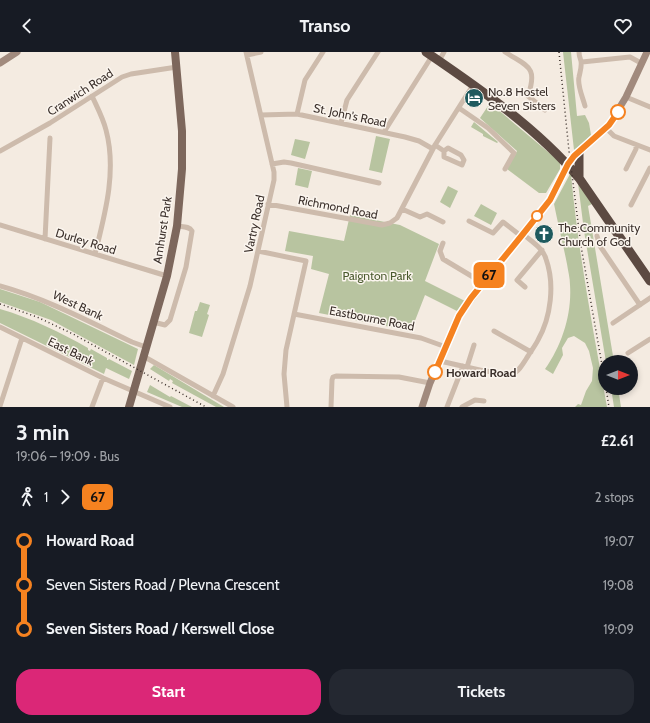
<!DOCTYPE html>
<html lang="en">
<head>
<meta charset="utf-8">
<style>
  :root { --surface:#171b24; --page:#242831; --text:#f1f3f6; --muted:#9ea1a6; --accent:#db2777 }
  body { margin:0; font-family:Cabin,sans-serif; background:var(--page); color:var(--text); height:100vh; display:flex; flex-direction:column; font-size:15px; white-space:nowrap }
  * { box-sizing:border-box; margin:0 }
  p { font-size:13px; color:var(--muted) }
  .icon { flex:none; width:22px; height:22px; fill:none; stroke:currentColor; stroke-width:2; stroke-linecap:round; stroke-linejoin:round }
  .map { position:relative; height:355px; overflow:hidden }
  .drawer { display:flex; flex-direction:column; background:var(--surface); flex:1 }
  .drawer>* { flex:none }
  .badge { padding:0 8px; border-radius:6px; font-size:14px; line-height:26px }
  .needle { width:26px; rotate:90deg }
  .tools { position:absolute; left:598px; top:303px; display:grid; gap:8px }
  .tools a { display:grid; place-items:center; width:40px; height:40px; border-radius:50%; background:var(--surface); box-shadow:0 2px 6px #0003; font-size:20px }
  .map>.badge { position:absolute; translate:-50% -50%; box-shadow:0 0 0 2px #fff }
  .legs { display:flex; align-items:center; gap:6px; height:44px; padding:0 16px; font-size:13px }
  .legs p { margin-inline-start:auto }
  .head { display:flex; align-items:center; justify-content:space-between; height:68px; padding:0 16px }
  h1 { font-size:22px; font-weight:700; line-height:30px }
  .cta { display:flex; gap:8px; margin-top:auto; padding:8px 16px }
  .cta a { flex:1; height:46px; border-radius:16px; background:var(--accent); color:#fff; font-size:16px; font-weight:700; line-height:46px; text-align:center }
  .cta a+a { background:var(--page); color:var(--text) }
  ul { padding:0 16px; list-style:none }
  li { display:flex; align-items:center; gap:14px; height:44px; font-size:15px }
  li i { display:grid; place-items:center; width:6px; height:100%; margin:0 5px; background:currentColor }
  li i::after { content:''; width:10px; height:10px; margin:-5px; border:3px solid; border-radius:50%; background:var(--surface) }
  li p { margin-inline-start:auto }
  li:first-child i { background:linear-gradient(#0000 50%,currentColor 0) }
  li:last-child i { background:linear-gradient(currentColor 50%,#0000 0) }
  header { display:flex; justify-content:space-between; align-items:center; height:52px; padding:0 16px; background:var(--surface); font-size:18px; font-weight:700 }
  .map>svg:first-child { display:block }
  .green { fill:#b8c4a0 }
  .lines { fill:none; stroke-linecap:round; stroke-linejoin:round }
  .street { stroke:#cdbbac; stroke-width:5 }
  .secondary { stroke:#a18a7d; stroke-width:7 }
  .primary { stroke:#7d675c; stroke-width:8 }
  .highway { stroke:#5c4a42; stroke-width:9 }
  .rail { stroke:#3b302b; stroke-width:1.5; stroke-dasharray:1 3; stroke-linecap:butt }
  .line-1-casing { stroke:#fff; stroke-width:9 }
  .line-1 { stroke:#f58220; stroke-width:6 }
  .stop-1-dot { fill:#fff; stroke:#f58220; stroke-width:2 }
  .labels { text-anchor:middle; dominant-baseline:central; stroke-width:3; stroke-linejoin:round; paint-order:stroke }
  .poi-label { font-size:12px; fill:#3b302b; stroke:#fbf5ee; text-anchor:start }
  .street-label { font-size:12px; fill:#3b302b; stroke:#fbf5ee }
  .park-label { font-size:12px; fill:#4a5a2e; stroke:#fbf5ee }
  .stop-label { font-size:12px; font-weight:bold; fill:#3b302b; stroke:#fbf5ee; text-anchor:start }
</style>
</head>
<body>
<header><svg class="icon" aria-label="back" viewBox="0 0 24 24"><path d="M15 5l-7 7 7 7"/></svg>Transo<svg class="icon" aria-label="heart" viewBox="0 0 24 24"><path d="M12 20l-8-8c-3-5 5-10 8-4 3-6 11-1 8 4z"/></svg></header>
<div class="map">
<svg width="650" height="355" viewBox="0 0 650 355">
  <rect width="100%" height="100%" fill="#f4ebe1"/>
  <path class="green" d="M563,0H571L577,64L585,63L589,71L591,83L580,94L574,98Z
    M490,51L560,110V117L546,141H539L507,117L517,99L480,66Z
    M474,70L498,90L497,91L483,84V82L471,75Z
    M376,84L390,87L382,121L369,118Z
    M295,87L310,90L305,107L291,103Z
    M298,116L312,119L308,136L295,133Z
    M570,122H571C578,200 593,277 607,355H575L578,352L581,353L586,339L592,329L593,316L589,299L585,291L574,284L568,286L562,296L563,303L553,322L545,317C562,293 572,262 570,233C570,226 568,219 567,212C563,192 558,172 554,152Z
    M578,131L592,152L588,154L614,310H606L584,179Z
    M448,134L458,139L450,156L440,150Z
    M481,152L497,161L491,173L474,164Z
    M350,163L400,173L439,192L425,229L465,249L457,259L425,243L411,279L319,261L329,222L311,217L313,204L285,199L289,179L344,189Z
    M0,237L40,250L138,297L134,313L51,268L0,250Z
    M200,250L210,253L207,262L209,263L202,285L189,281L195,259H197Z
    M0,257C31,266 60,280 88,296V298L90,299L91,297L107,306V308H108L109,307L132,319L129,327L106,316L104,322L0,271Z
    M154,313L224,355H216L172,331L173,329L170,327L169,329L150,317Z
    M150,333L170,345L171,344L192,355H182L147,340Z
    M611,336H618L621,355H614Z"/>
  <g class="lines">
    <path class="street" d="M505,0C528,15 538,14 528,44L545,58
      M579,0C579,4 580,6 581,9C582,15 580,20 579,25C577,33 583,46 585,54
      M247,3L261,0
      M439,9L444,0
      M582,10L630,5L641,11
      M92,44C97,55 103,66 106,78C117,119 105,162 95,202
      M626,45L650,55
      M459,56L488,76L514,101L505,117
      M297,62L305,28L323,0
      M261,63L297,62L405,85L419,89L433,97
      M341,71L347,48L378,0
      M606,76L614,84L650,98
      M384,80L432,4
      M435,93L444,99L448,96L461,103L464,108L462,113L444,105V99
      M0,99L50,71L122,25L131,22L177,15
      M272,112L284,110L291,111L379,131
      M626,117L636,97V93
      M268,152L382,173L390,171L397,166L435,93L473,33
      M631,153L650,116
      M402,157L420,165L427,162L443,170
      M469,169L493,181L503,170L521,184
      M0,173L167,224
      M597,184L600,194L640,253
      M45,187L50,86
      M443,191L440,199L443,207L483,231
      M258,199L306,209L286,298L284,322L287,355
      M0,234C47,247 88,269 132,290L146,295
      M525,235L517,228L542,198
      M294,262L421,286L446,295
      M153,270L165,273L170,268L186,215L192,179C189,174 183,175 177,174
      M613,271L650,246
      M0,275L103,326L170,355
      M494,279L531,300
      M628,301L650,287
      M143,304L233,355
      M440,309L484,319L512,322C519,320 524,310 528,304C531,299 535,294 538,288C551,265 555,232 546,207C543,196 532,190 523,182
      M467,315L474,293
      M213,344L223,322L250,234L274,128V120L246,0
      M0,354L22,286
      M92,355L103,326
      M331,355L332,328L333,325L336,324L399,325L430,331
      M447,355L463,314
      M462,355L475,348L484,349"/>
    <path class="secondary" d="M0,11L17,0
      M422,355L430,331L459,264L483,231L523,182L550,148L568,112L574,105L609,73L626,45L647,0"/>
    <path class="primary" d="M129,355L167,224L177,174L182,117V79L175,0"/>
    <path class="highway" d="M426,0C479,36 538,77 579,126L650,229
      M579,101V126"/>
    <path class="rail" d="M559,0L569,99L581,194L605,330
      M0,252L37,265L73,282L206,355
      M606,336L609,355"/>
  </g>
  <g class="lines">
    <defs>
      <path id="line-1" d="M435,320L459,264L471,246L523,182L550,148L568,112L574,104L609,73L618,60"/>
    </defs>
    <use href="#line-1" class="line-1-casing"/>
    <use href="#line-1" class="line-1"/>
  </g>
  <defs>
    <symbol id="hotel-disc" viewBox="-11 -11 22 22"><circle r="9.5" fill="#1f5a5e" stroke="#fbf5ee"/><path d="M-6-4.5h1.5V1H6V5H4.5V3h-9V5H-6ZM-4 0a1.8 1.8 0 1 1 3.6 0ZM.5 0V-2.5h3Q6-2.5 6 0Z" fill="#fff"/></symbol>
    <symbol id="church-disc" viewBox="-11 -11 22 22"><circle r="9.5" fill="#1f5a5e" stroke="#fbf5ee"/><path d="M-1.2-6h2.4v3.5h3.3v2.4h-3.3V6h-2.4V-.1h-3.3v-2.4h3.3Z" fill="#fff"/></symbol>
  </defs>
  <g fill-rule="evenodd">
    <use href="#hotel-disc" x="463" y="35" width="22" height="22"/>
    <use href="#church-disc" x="533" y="171" width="22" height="22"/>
  </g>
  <g class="stop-1-dot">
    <circle cx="618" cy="60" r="7"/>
    <circle cx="537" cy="164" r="5"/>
    <circle cx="435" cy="320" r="7"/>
  </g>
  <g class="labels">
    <g class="poi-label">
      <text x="488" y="39">No.8 Hostel<tspan x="488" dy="14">Seven Sisters</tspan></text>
      <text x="558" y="175">The Community<tspan x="558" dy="14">Church of God</tspan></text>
    </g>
    <g class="street-label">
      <text transform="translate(80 40) rotate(-33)">Cranwich Road</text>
      <text transform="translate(350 63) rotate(12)">St. John's Road</text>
      <text transform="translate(338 155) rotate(11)">Richmond Road</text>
      <text transform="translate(254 172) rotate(-78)">Vartry Road</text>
      <text transform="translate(162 178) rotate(-81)">Amhurst Park</text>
      <text transform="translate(86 189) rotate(17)">Durley Road</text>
      <text transform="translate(78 253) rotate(25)">West Bank</text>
      <text transform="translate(372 266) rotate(11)">Eastbourne Road</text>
      <text transform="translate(71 299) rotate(26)">East Bank</text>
    </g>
    <g class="park-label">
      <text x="377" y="223">Paignton Park</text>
    </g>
    <g class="stop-label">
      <text x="446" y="320">Howard Road</text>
    </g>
  </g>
</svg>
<div class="tools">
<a><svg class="needle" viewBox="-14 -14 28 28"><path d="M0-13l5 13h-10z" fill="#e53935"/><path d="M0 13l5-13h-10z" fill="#9ea1a6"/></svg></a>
</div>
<b class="badge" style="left:489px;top:223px;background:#f58220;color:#111">67</b>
</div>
<section class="drawer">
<div class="head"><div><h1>3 min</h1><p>19:06 – 19:09 · Bus</p></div><b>£2.61</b></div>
<div class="legs"><svg class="icon" aria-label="walk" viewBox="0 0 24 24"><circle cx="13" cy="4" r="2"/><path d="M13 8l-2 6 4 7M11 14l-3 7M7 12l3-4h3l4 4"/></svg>1<svg class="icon" aria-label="forward" viewBox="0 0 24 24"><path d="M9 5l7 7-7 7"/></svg><b class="badge" style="background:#f58220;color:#111">67</b><p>2 stops</p></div>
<ul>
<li><i style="color:#f58220"></i><b>Howard Road</b><p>19:07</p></li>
<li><i style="color:#f58220"></i><span>Seven Sisters Road / Plevna Crescent</span><p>19:08</p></li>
<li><i style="color:#f58220"></i><b>Seven Sisters Road / Kerswell Close</b><p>19:09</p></li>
</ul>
<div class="cta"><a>Start</a><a>Tickets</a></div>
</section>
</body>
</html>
